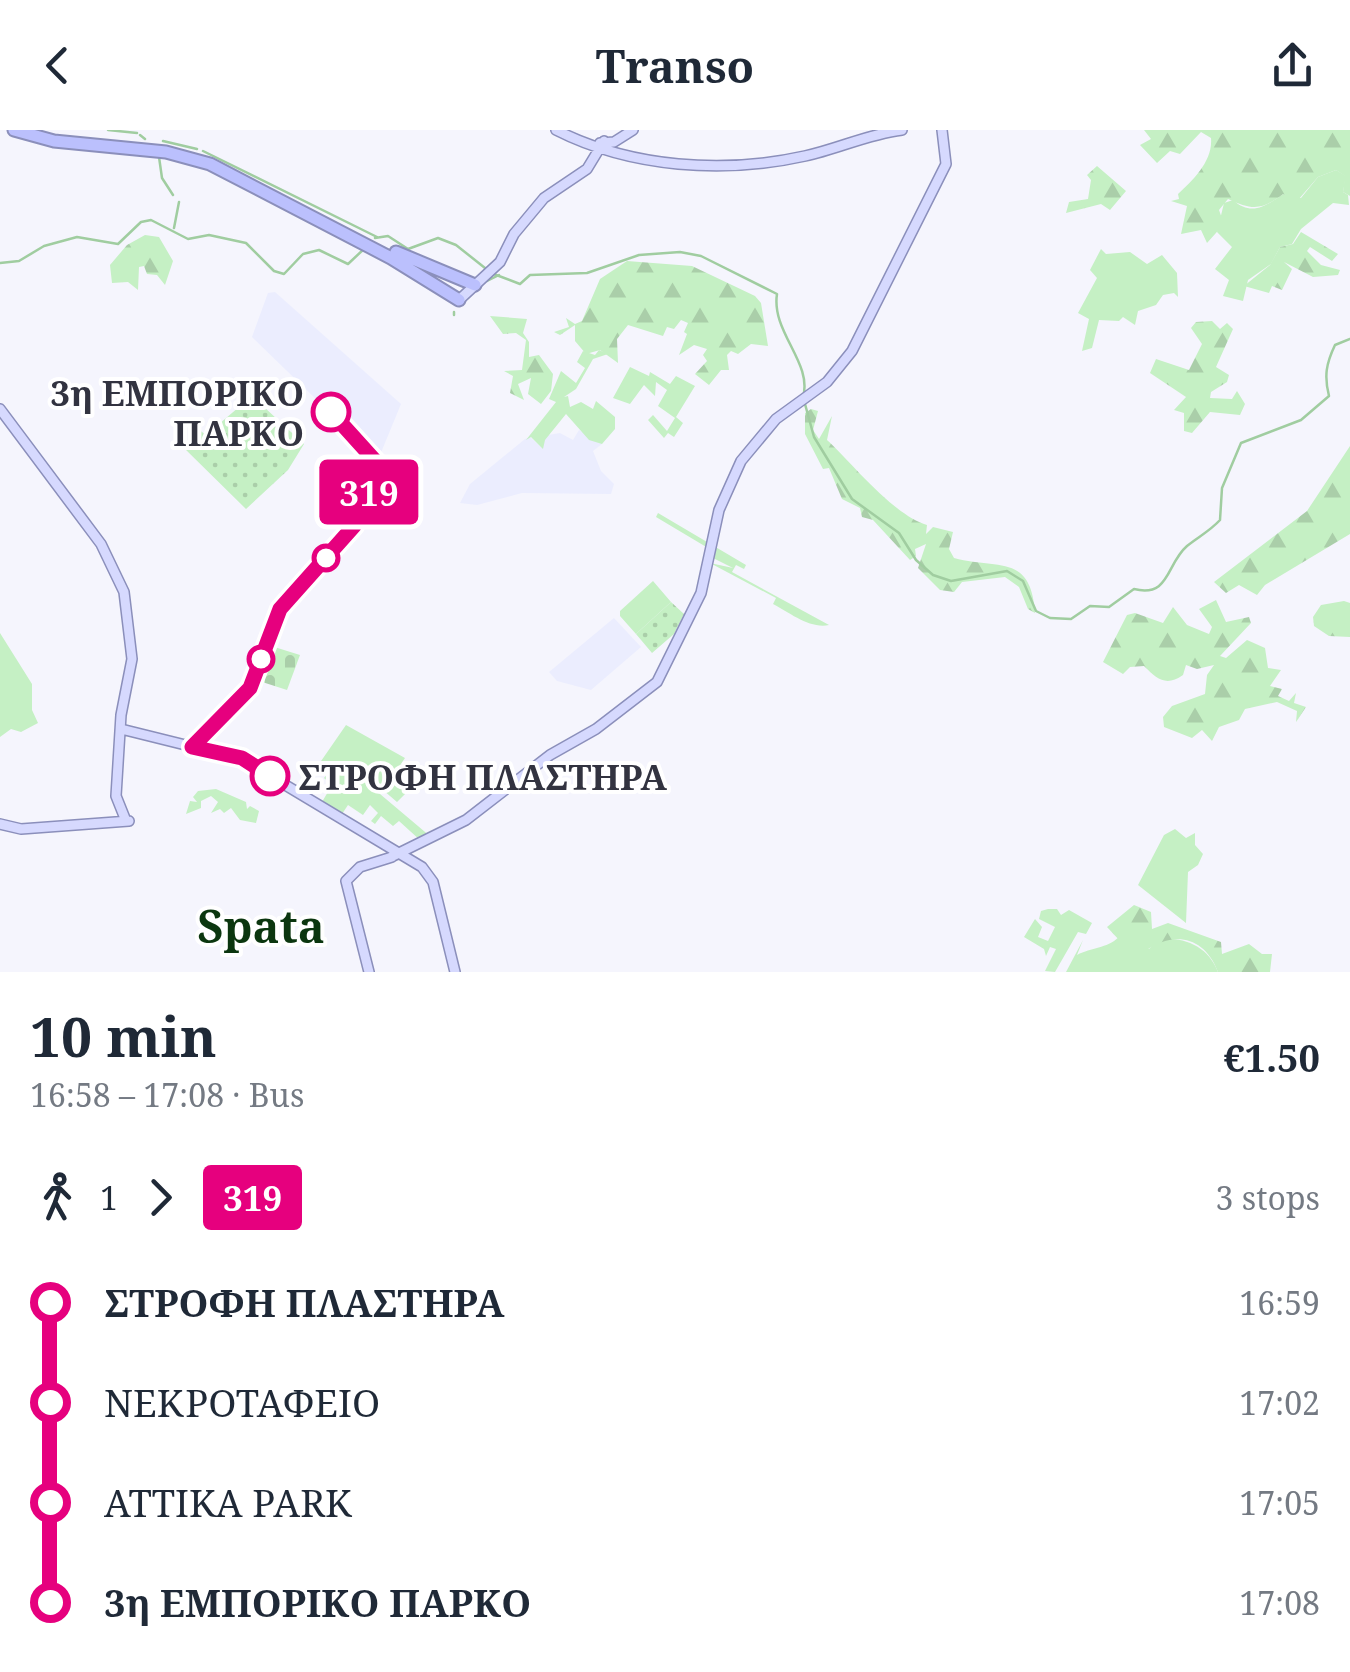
<!DOCTYPE html>
<html lang="en">
<head>
<meta charset="utf-8">
<style>
  :root { --surface:#fff; --page:#f2f2f3; --text:#1f2937; --muted:#747a83 }
  body { margin:0; font-family:"Noto Serif",serif; background:var(--page); color:var(--text); height:100vh; display:flex; flex-direction:column; font-size:38px; white-space:nowrap }
  * { box-sizing:border-box; margin:0 }
  p { font-size:32px; color:var(--muted) }
  .icon { flex:none; width:55px; height:55px; fill:none; stroke:currentColor; stroke-width:2; stroke-linecap:round; stroke-linejoin:round }
  .map { position:relative; height:842px; overflow:hidden }
  .panel { display:flex; flex-direction:column; background:var(--surface); flex:1 }
  .panel>* { flex:none }
  .badge { padding:0 20px; border-radius:8px; font-size:35px; line-height:65px }
  .map>.badge { position:absolute; translate:-50% -50%; box-shadow:0 0 0 5px #fff }
  .legs { display:flex; align-items:center; gap:15px; height:110px; padding:0 30px; font-size:32px }
  .legs p { margin-inline-start:auto }
  .summary { display:flex; align-items:center; justify-content:space-between; height:170px; padding:0 30px }
  h1 { font-size:55px; font-weight:700; line-height:75px }
  ul { padding:0 30px; list-style:none }
  li { display:flex; align-items:center; gap:35px; height:100px; font-size:38px }
  li i { display:grid; place-items:center; width:15px; height:100%; margin:0 12px; background:currentColor }
  li i::after { content:''; width:25px; height:25px; margin:-12px; border:8px solid; border-radius:50%; background:var(--surface) }
  li p { margin-inline-start:auto }
  li:first-child i { background:linear-gradient(#0000 50%,currentColor 0) }
  li:last-child i { background:linear-gradient(currentColor 50%,#0000 0) }
  header { display:flex; justify-content:space-between; align-items:center; height:130px; padding:0 30px; background:var(--surface); font-size:45px; font-weight:700 }
  .map>svg:first-child { display:block }
  .built { fill:#ebedfe }
  .grass { fill:#c5f0c4 }
  .forest { fill:url(#forest-firs) }
  .cemetery { fill:url(#cemetery-stones) }
  .park { fill:url(#park-dots) }
  .lines { fill:none; stroke-linecap:round; stroke-linejoin:round }
  .stream { stroke:#a0cda0; stroke-width:2.5 }
  .major-casing { stroke:#8b8fbb; stroke-width:12 }
  .highway-casing { stroke:#8b8fbb; stroke-width:15 }
  .major { stroke:#d6d9fe; stroke-width:9 }
  .highway { stroke:#bbc0fd; stroke-width:11 }
  .line-1-casing { stroke:#fff; stroke-width:22 }
  .line-1 { stroke:#e6007e; stroke-width:15 }
  .stop-1-dot { fill:#fff; stroke:#e6007e; stroke-width:5 }
  .labels { text-anchor:middle; dominant-baseline:central; stroke-width:8; stroke-linejoin:round; paint-order:stroke }
  .stop-label { font-size:35px; font-weight:bold; fill:#323340; stroke:#fff; text-anchor:end }
  .district-label { font-size:45px; font-weight:bold; fill:#0b360f; stroke:#fff }
</style>
</head>
<body>
<header><svg class="icon" aria-label="back" viewBox="0 0 24 24"><path d="M15 5l-7 7 7 7"/></svg>Transo<svg class="icon" aria-label="share" viewBox="0 0 24 24"><path d="M12 15V3M7 8l5-5 5 5M5 13v7h14v-7"/></svg></header>
<div class="map">
<svg width="1350" height="842" viewBox="0 0 1350 842">
  <defs>
    <pattern id="forest-firs" width="22" height="20" patternUnits="userSpaceOnUse" patternTransform="scale(2.5)"><rect width="22" height="20" fill="#c5f0c4"/><path d="M5 1l3.5 6h-7zM16 11l3.5 6h-7z" fill="#aacea9"/></pattern>
    <pattern id="cemetery-stones" width="16" height="16" patternUnits="userSpaceOnUse" patternTransform="scale(2.5)"><rect width="16" height="16" fill="#c5f0c4"/><path d="M2 7V4a2 2 0 0 1 4 0v3zM10 15v-3a2 2 0 0 1 4 0v3z" fill="#aacea9"/></pattern>
    <pattern id="park-dots" width="8" height="8" patternUnits="userSpaceOnUse" patternTransform="scale(2.5)"><rect width="8" height="8" fill="#c5f0c4"/><path d="M2 2h.1M6 6h.1" fill="none" stroke="#aacea9" stroke-width="1.8" stroke-linecap="round"/></pattern>
  </defs>
  <rect width="100%" height="100%" fill="#f5f5fd"/>
  <path class="built" d="M275,162L401,274L380,325L350,302L252,207L268,163Z
    M579,300L602,314L593,321L601,341L614,354L611,364L522,363L477,375L460,373L470,354L525,309L530,307L540,316L548,305L560,303L573,310Z
    M614,488L641,517L591,560L557,551L549,542Z"/>
  <path class="grass" d="M1336,40L1346,46L1343,62L1348,65L1349,75L1333,73L1301,99L1292,114L1280,117L1271,134L1248,150L1243,171L1223,166L1229,150L1215,139L1232,117L1217,102L1224,73L1233,70C1251,86 1265,77 1283,64L1301,68L1318,47Z
    M1101,119L1106,124L1130,122L1147,134L1162,125L1177,143L1178,167L1174,163L1163,165L1156,175L1138,181L1135,195L1123,187L1119,191L1099,190L1092,218L1082,221L1089,189L1078,183L1097,148L1090,140Z
    M599,220L608,224L593,229L576,259L564,267L568,266L570,277L581,272L593,279L596,271L615,287V299L602,314L589,310L566,284L545,310L543,319L531,307L526,310L556,272L549,269L561,241L576,253L585,238L577,232L583,221L595,225Z
    M630,237L649,246L650,242L670,254L676,246L695,256L676,287L683,293L674,307L668,303L664,308L648,290L653,285L667,301L675,288L658,276L667,260L656,252L655,266L644,255L630,274L613,268Z
    M658,383L746,435L744,439L736,435L732,442L829,495C810,499 790,483 773,474L776,468L710,433L733,438L711,427L713,421L656,387Z
    M653,451L671,472L636,504L620,486V481Z
    M0,503L32,554V580L38,593L21,602L11,599L0,607Z
    M346,595L405,628L394,644L411,658L397,672L383,660L380,664L431,707L421,711L399,691L393,696L381,686L375,694L371,691L378,683L370,675L363,685L348,675L340,687L322,672L332,655L324,648L329,642L319,634Z
    M216,659L246,672L247,679L250,676L259,681L256,693L240,690L231,678L224,683L220,679L211,683L218,672L211,666L201,671V678L186,684L190,671L197,672L193,667L198,661Z
    M1175,699L1186,708L1195,703V715L1203,724L1198,735L1188,742L1186,793L1138,755L1164,705Z
    M1048,779H1057L1061,785L1069,780L1092,793L1086,804L1078,802L1055,842L1045,841L1056,819L1050,817L1046,826L1044,819L1024,807L1035,789L1042,797L1038,807L1048,811L1055,797L1039,789L1041,781Z
    M1119,807L1149,819L1159,809C1185,807 1208,816 1218,842H1066L1083,810L1077,825C1092,817 1106,819 1119,807Z"/>
  <path class="forest" d="M1144,0H1350V66L1343,62L1345,46L1336,40L1318,47L1298,70L1283,64C1261,81 1252,80 1228,69L1219,80L1224,94L1207,113L1201,100L1181,104L1187,76L1171,71L1179,69L1178,64C1193,50 1213,31 1211,8L1201,2L1180,24L1170,21L1157,33L1140,15L1151,9Z
    M1097,36L1126,61L1110,80L1101,74L1066,83L1069,72L1088,69L1091,50L1087,45Z
    M1301,102L1338,124L1332,131L1310,117L1307,121L1321,135L1340,140L1338,145L1313,147L1284,132L1292,139L1282,160L1272,156L1269,163L1244,156L1270,135L1280,117L1293,114Z
    M145,105L159,107L173,131L165,155L157,145L147,144L144,136L139,137L138,160L128,152L112,153L110,135L127,115Z
    M627,131L692,136L755,166L761,173L768,216L751,214L738,224L731,221L727,225L729,240H721L709,255L695,244L707,231L703,225L707,219L694,215L679,225L687,204L684,202L688,193L681,190L674,199L667,197L663,206L628,195L617,209L618,233L600,220L586,224L575,211V195L560,205L554,202L569,197L566,188L575,194L582,191L600,149Z
    M490,186L527,189L523,203L529,212V227L539,225L553,244L551,261L541,274L528,264L531,248L518,254L524,270L510,263L513,246L504,241L522,240L526,210L516,203L503,204Z
    M1212,191L1220,199L1227,193L1233,199L1216,237L1229,245L1227,252L1211,262L1210,268L1232,269L1237,261L1245,274L1240,285L1210,282L1192,303L1184,301V283L1174,280L1186,267L1150,243L1156,229L1189,240L1202,214L1191,198L1196,192Z
    M811,279L818,281L813,300L819,309L832,286L827,310C852,333 893,385 927,395L926,404L933,397L953,402L949,419L954,428C996,440 1031,422 1035,483L1028,479L1019,457L1005,447L962,452L954,462L940,460L918,438L926,414L915,419L916,426L910,430L873,390L862,387L860,378L842,369L829,338L823,339L805,304V283Z
    M1350,316V404L1265,455L1257,465L1239,455L1226,463L1214,452L1307,381Z
    M1216,470L1226,492L1249,487L1251,493L1220,526L1226,528L1247,510L1265,518L1268,538L1281,540L1270,556L1282,559L1278,566L1289,571L1296,563L1294,573L1306,577L1296,592L1297,581L1277,572L1245,579L1239,590L1219,597L1212,611L1202,600L1192,608L1164,597L1163,587L1172,576L1205,564L1207,545L1214,535L1197,539L1186,535L1183,545C1166,557 1157,549 1144,536L1130,537L1123,544L1103,532L1127,485L1135,483L1163,493L1173,477L1187,495L1209,504L1212,497L1199,479Z
    M1344,471L1350,473V507L1329,506L1314,496L1313,487L1321,475Z
    M1134,775L1151,782L1152,799L1168,793L1221,812L1222,824L1249,814L1262,824H1272L1270,842H1218C1204,805 1172,801 1144,822L1130,820L1127,811H1120L1107,797Z"/>
  <path class="cemetery" d="M268,515L300,525L287,560L256,550Z"/>
  <path class="park" d="M252,266L304,314L288,340L246,379L185,319L198,299L206,305Z
    M671,472L684,484L674,504L652,523L636,504Z"/>
  <g class="lines">
    <path class="stream" d="M108,0L137,3
      M140,5L145,9
      M163,11L197,19
      M203,21L377,107
      M159,27L162,48L173,65
      M174,98L179,72
      M375,108L388,106L408,119L438,108L456,115L485,138
      M0,133L19,131L44,116L77,107L118,114L141,92L151,90L188,109L209,105L246,113L274,141L284,144L303,124L319,120L348,134L365,118
      M491,143L520,154L530,145L587,143L639,125L680,122L701,126L777,164C771,202 813,233 803,267
      M487,151L499,145
      M454,185V182
      M805,274L814,307L852,369L899,403L916,430L933,445L951,451L1007,441L1023,451L1036,481L1050,488L1071,489L1090,476L1109,477L1134,459C1170,468 1166,434 1187,416C1198,407 1210,401 1220,390L1222,358L1241,313L1301,290L1329,266C1324,246 1326,234 1335,215L1350,209"/>
    <defs>
      <path id="major" d="M556,0C631,38 724,44 805,26C838,19 868,4 902,0
        M600,13L614,12L633,0
        M459,170L500,132L514,104L544,68L587,39L604,11
        M0,279L101,414L124,462L132,529L121,585L116,666L126,691
        M121,599L242,629L422,737L433,752L455,842
        M0,694L21,699L129,691
        M391,727L466,690L550,625L596,599L657,552L701,463L719,380L741,331L776,289L827,252L852,221L946,34L942,0
        M369,842L346,751L360,737L392,727"/>
      <path id="highway" d="M14,0L54,11L166,22L210,34L391,128L459,170
        M396,122L475,155"/>
    </defs>
    <use href="#major" class="major-casing"/>
    <use href="#highway" class="highway-casing"/>
    <use href="#major" class="major"/>
    <use href="#highway" class="highway"/>
  </g>
  <g class="lines">
    <defs>
      <path id="line-1" d="M270,646L242,628L192,617L250,558L280,479L354,396L378,334L331,282"/>
    </defs>
    <use href="#line-1" class="line-1-casing"/>
    <use href="#line-1" class="line-1"/>
  </g>
  <g class="stop-1-dot">
    <circle cx="331" cy="282" r="18"/>
    <circle cx="326" cy="428" r="12"/>
    <circle cx="261" cy="529" r="12"/>
    <circle cx="270" cy="646" r="18"/>
  </g>
  <g class="labels">
    <g class="stop-label">
      <text x="304" y="262">3η ΕΜΠΟΡΙΚΟ<tspan x="304" dy="40">ΠΑΡΚΟ</tspan></text>
      <text x="298" y="646" text-anchor="start">ΣΤΡΟΦΗ ΠΛΑΣΤΗΡΑ</text>
    </g>
    <g class="district-label">
      <text x="261" y="795">Spata</text>
    </g>
  </g>
</svg>
<b class="badge" style="left:369px;top:362px;background:#e6007e;color:#fff">319</b>
</div>
<section class="panel">
<div class="summary"><div><h1>10 min</h1><p>16:58 – 17:08 · Bus</p></div><b>€1.50</b></div>
<div class="legs"><svg class="icon" aria-label="walk" viewBox="0 0 24 24"><circle cx="13" cy="4" r="2"/><path d="M13 8l-2 6 4 7M11 14l-3 7M7 12l3-4h3l4 4"/></svg>1<svg class="icon" aria-label="forward" viewBox="0 0 24 24"><path d="M9 5l7 7-7 7"/></svg><b class="badge" style="background:#e6007e;color:#fff">319</b><p>3 stops</p></div>
<ul>
<li><i style="color:#e6007e"></i><b>ΣΤΡΟΦΗ ΠΛΑΣΤΗΡΑ</b><p>16:59</p></li>
<li><i style="color:#e6007e"></i><span>ΝΕΚΡΟΤΑΦΕΙΟ</span><p>17:02</p></li>
<li><i style="color:#e6007e"></i><span>ATTIKA PARK</span><p>17:05</p></li>
<li><i style="color:#e6007e"></i><b>3η ΕΜΠΟΡΙΚΟ ΠΑΡΚΟ</b><p>17:08</p></li>
</ul>
</section>
</body>
</html>
